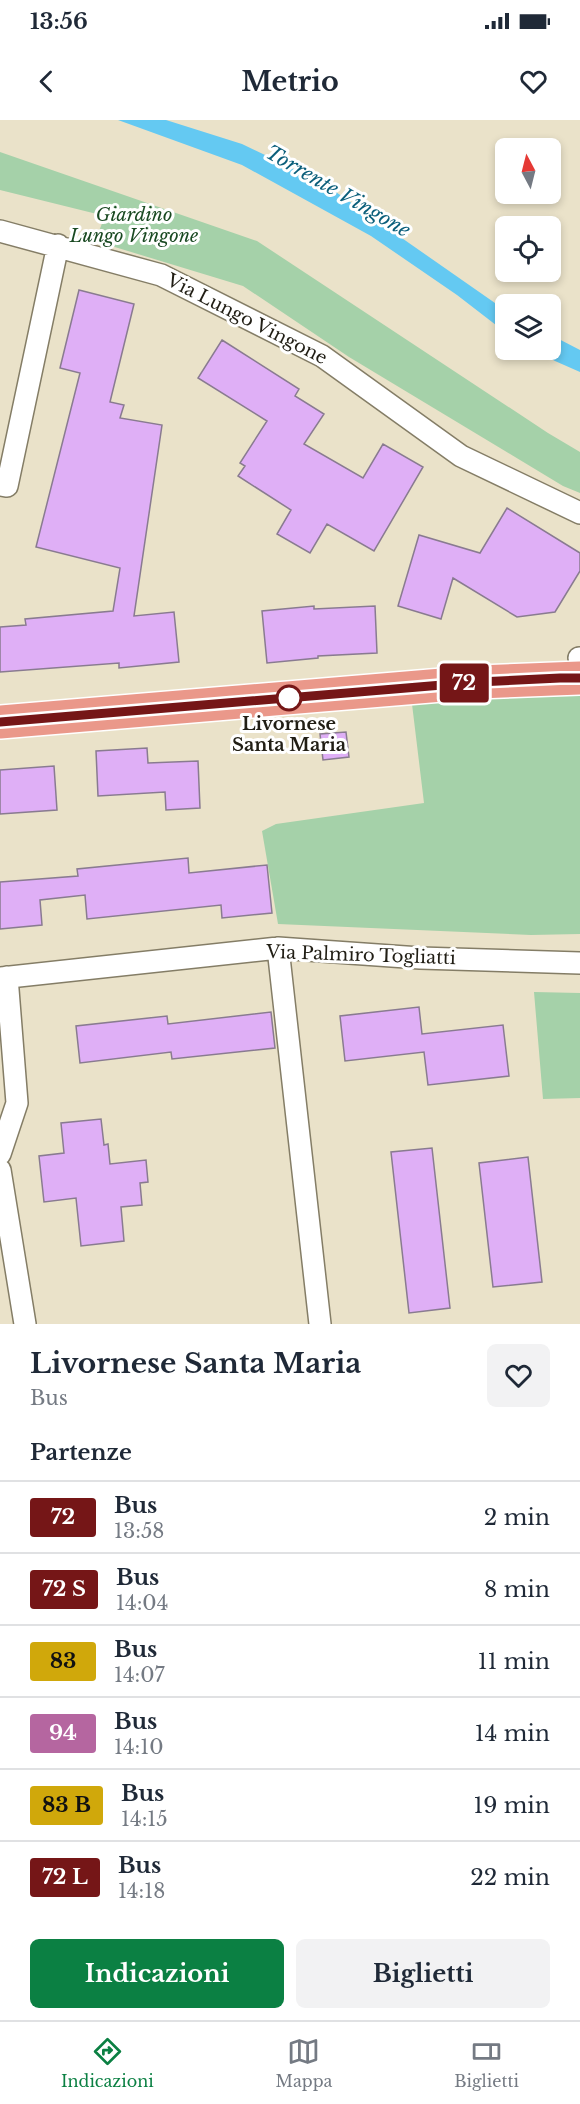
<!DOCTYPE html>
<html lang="it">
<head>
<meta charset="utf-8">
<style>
  :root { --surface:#fff; --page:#f2f2f3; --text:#1f2937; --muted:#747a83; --line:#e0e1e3; --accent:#0b8043 }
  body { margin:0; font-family:"Libre Baskerville",serif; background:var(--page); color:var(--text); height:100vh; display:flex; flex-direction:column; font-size:22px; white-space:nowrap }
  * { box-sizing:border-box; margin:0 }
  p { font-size:20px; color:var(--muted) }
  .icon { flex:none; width:33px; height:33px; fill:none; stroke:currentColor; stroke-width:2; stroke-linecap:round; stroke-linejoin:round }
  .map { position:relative; height:1204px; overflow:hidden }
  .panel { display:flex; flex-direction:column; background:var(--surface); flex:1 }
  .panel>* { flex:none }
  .badge { padding:0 12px; border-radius:4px; font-size:21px; line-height:39px }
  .needle { width:39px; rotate:353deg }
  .controls { position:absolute; left:495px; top:18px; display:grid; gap:12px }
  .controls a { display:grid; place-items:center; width:66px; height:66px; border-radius:9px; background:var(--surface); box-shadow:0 3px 9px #0003; font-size:30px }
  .map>.badge { position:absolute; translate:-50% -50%; box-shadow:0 0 0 3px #fff }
  h2 { padding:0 30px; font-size:22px; line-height:54px }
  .round { display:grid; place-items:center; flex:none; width:63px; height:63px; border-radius:9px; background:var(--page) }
  .summary { display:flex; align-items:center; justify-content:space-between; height:102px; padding:0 30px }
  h1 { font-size:28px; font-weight:800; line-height:45px }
  .cta { display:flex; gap:12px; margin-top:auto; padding:12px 30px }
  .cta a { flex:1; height:69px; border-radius:9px; background:var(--accent); color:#fff; font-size:24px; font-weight:800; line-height:69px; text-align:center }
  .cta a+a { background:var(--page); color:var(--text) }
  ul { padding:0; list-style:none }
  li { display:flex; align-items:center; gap:18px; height:72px; padding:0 30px; border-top:2px solid var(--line) }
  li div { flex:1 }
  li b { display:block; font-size:22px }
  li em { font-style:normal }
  li .badge { min-width:66px; font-weight:700; text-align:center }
  .status { display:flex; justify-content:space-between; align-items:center; height:42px; padding:0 30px; background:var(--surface); direction:ltr }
  .status svg { height:16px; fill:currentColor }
  header { display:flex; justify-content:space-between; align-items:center; height:78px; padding:0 30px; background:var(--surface); font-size:27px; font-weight:800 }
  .tab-bar { display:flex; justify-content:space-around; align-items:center; height:84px; border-top:2px solid var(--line); background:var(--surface); font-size:16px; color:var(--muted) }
  .tab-bar a { display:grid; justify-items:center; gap:3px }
  .tab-bar .current { color:var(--accent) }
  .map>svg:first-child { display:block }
  .green { fill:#a5d1a9 }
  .water { fill:#64c9f2 }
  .building { fill:#dfaff6; stroke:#897b90; stroke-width:1.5 }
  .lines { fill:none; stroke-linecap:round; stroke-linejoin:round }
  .street-casing { stroke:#847d66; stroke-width:24 }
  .primary-casing { stroke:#fff; stroke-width:36 }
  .street { stroke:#fff; stroke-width:21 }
  .primary { stroke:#ea988a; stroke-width:33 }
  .line-casing { stroke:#fff; stroke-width:14 }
  .line { stroke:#751617; stroke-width:9 }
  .stop-dot { fill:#fff; stroke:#751617; stroke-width:3 }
  .labels { text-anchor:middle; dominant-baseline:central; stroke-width:6; stroke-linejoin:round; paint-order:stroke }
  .park-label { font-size:18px; font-style:italic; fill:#194921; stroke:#fff }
  .street-label { font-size:18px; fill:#211e15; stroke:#fff }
  .stop-label { font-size:18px; font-weight:bold; fill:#211e15; stroke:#fff }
  .water-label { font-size:20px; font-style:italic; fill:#0b5f7b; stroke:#fff }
</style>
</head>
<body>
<div class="status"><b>13:56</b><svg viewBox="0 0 49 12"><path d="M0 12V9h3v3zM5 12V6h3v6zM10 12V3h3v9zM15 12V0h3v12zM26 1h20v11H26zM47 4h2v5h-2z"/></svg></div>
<header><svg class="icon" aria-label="back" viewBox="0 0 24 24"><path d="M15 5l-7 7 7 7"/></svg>Metrio<svg class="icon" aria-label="heart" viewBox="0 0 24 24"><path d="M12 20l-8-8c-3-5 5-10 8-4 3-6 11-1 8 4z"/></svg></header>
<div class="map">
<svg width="580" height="1204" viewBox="0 0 580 1204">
  <rect width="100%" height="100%" fill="#eae2c9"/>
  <path class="green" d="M0,32L257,121L548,313L580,332V373L563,366L349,237L243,166L95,121L105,96L0,70Z
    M580,572V814L531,815L278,804L262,711L276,704L424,683L412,584Z
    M534,872L580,873V978L543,979Z"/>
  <path class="water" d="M118,0H166L242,24L284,44L333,70L505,190V212L457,175L371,116L242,45Z
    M551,215L580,230V252L555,241L535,230H550Z"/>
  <path class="building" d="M79,170L134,184L110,282L124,285L120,298L162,305L134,496L174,492L179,542L119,548V543L0,552V507L26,505L25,499L113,491L120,448L36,427L80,253L60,248Z
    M222,220L299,269L295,276L324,294L304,324L363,358L383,324L423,347L374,431L327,404L310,433L277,414L291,390L238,356L245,346L240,343L267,301L198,258Z
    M507,388L580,433V451L555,492L517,497L453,458L441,499L398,486L419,415L480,433Z
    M314,486V489L375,486L377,533L318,536V538L267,543L262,491Z
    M346,612L349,637L323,640L320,614Z
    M147,628L148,643L198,641L200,688L166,690L165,672L98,676L96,631Z
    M54,646L57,690L0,694V650Z
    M188,738L189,753L267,745L272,793L222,798L221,785L87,799L85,775L40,780L42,805L0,809V762L78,756L77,749Z
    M419,887L422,914L503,905L509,956L428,965L424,932L345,941L340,896Z
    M271,892L275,928L172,939L171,932L80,943L76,906L167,896L168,904Z
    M101,999L104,1025L108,1024L110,1044L146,1040L148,1062L140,1063L142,1085L121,1087L124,1121L81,1126L76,1078L44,1082L39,1036L64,1033L61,1003Z
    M432,1028L450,1188L409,1193L391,1032Z
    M528,1037L542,1162L493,1167L479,1043Z"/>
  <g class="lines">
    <defs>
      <path id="street" d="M0,111L161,155L322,236L461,336L580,393
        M0,365L7,366L58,125
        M579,538H580
        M278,828L320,1204
        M0,858L278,828L420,838L580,843
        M0,1034L17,983L7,857
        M0,1050L25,1204"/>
      <path id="primary" d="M0,602L478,562L580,558"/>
    </defs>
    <use href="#street" class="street-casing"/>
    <use href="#primary" class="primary-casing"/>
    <use href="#street" class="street"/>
    <use href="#primary" class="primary"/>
  </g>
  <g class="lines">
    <defs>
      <path id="line" d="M0,602L478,562L560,558H580"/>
    </defs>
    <use href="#line" class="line-casing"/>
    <use href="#line" class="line"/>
  </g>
  <circle class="stop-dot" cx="289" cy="578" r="12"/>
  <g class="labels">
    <g class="park-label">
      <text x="134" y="95">Giardino<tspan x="134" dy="21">Lungo Vingone</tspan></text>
    </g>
    <g class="street-label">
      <text transform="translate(247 199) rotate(27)">Via Lungo Vingone</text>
      <text transform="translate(361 835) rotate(2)">Via Palmiro Togliatti</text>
    </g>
    <g class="stop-label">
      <text x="289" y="604">Livornese<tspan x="289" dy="21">Santa Maria</tspan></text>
    </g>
    <g class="water-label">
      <text transform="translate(338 71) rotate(30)">Torrente Vingone</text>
    </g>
  </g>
</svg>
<div class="controls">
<a><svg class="needle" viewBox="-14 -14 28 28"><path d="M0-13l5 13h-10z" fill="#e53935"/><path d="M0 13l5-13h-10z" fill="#747a83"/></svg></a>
<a><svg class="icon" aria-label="locate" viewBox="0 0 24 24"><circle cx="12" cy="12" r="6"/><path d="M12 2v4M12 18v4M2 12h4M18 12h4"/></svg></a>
<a><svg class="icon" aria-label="layers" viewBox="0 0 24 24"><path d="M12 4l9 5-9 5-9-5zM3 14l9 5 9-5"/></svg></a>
</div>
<b class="badge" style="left:464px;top:563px;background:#751617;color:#fff">72</b>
</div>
<section class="panel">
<div class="summary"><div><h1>Livornese Santa Maria</h1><p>Bus</p></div><a class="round"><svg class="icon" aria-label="heart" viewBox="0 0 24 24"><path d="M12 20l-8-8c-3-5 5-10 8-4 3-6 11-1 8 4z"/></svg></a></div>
<h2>Partenze</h2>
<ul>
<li><span class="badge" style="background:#751617;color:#fff">72</span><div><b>Bus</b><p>13:58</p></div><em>2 min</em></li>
<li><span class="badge" style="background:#751617;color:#fff">72 S</span><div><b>Bus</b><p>14:04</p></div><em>8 min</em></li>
<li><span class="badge" style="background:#d0a80b;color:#111">83</span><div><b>Bus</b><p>14:07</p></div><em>11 min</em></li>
<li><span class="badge" style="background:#b566a0;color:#fff">94</span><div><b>Bus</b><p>14:10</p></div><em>14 min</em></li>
<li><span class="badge" style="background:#d0a80b;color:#111">83 B</span><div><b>Bus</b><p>14:15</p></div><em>19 min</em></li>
<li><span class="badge" style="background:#751617;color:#fff">72 L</span><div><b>Bus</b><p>14:18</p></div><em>22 min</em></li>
</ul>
<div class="cta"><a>Indicazioni</a><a>Biglietti</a></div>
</section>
<nav class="tab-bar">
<a class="current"><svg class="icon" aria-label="directions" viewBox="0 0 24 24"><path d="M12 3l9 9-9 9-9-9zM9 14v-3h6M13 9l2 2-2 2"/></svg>Indicazioni</a>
<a><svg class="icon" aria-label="map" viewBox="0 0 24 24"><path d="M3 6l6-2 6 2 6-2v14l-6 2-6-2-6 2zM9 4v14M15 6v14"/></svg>Mappa</a>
<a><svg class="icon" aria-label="tickets" viewBox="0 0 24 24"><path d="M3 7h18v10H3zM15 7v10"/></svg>Biglietti</a>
</nav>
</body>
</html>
